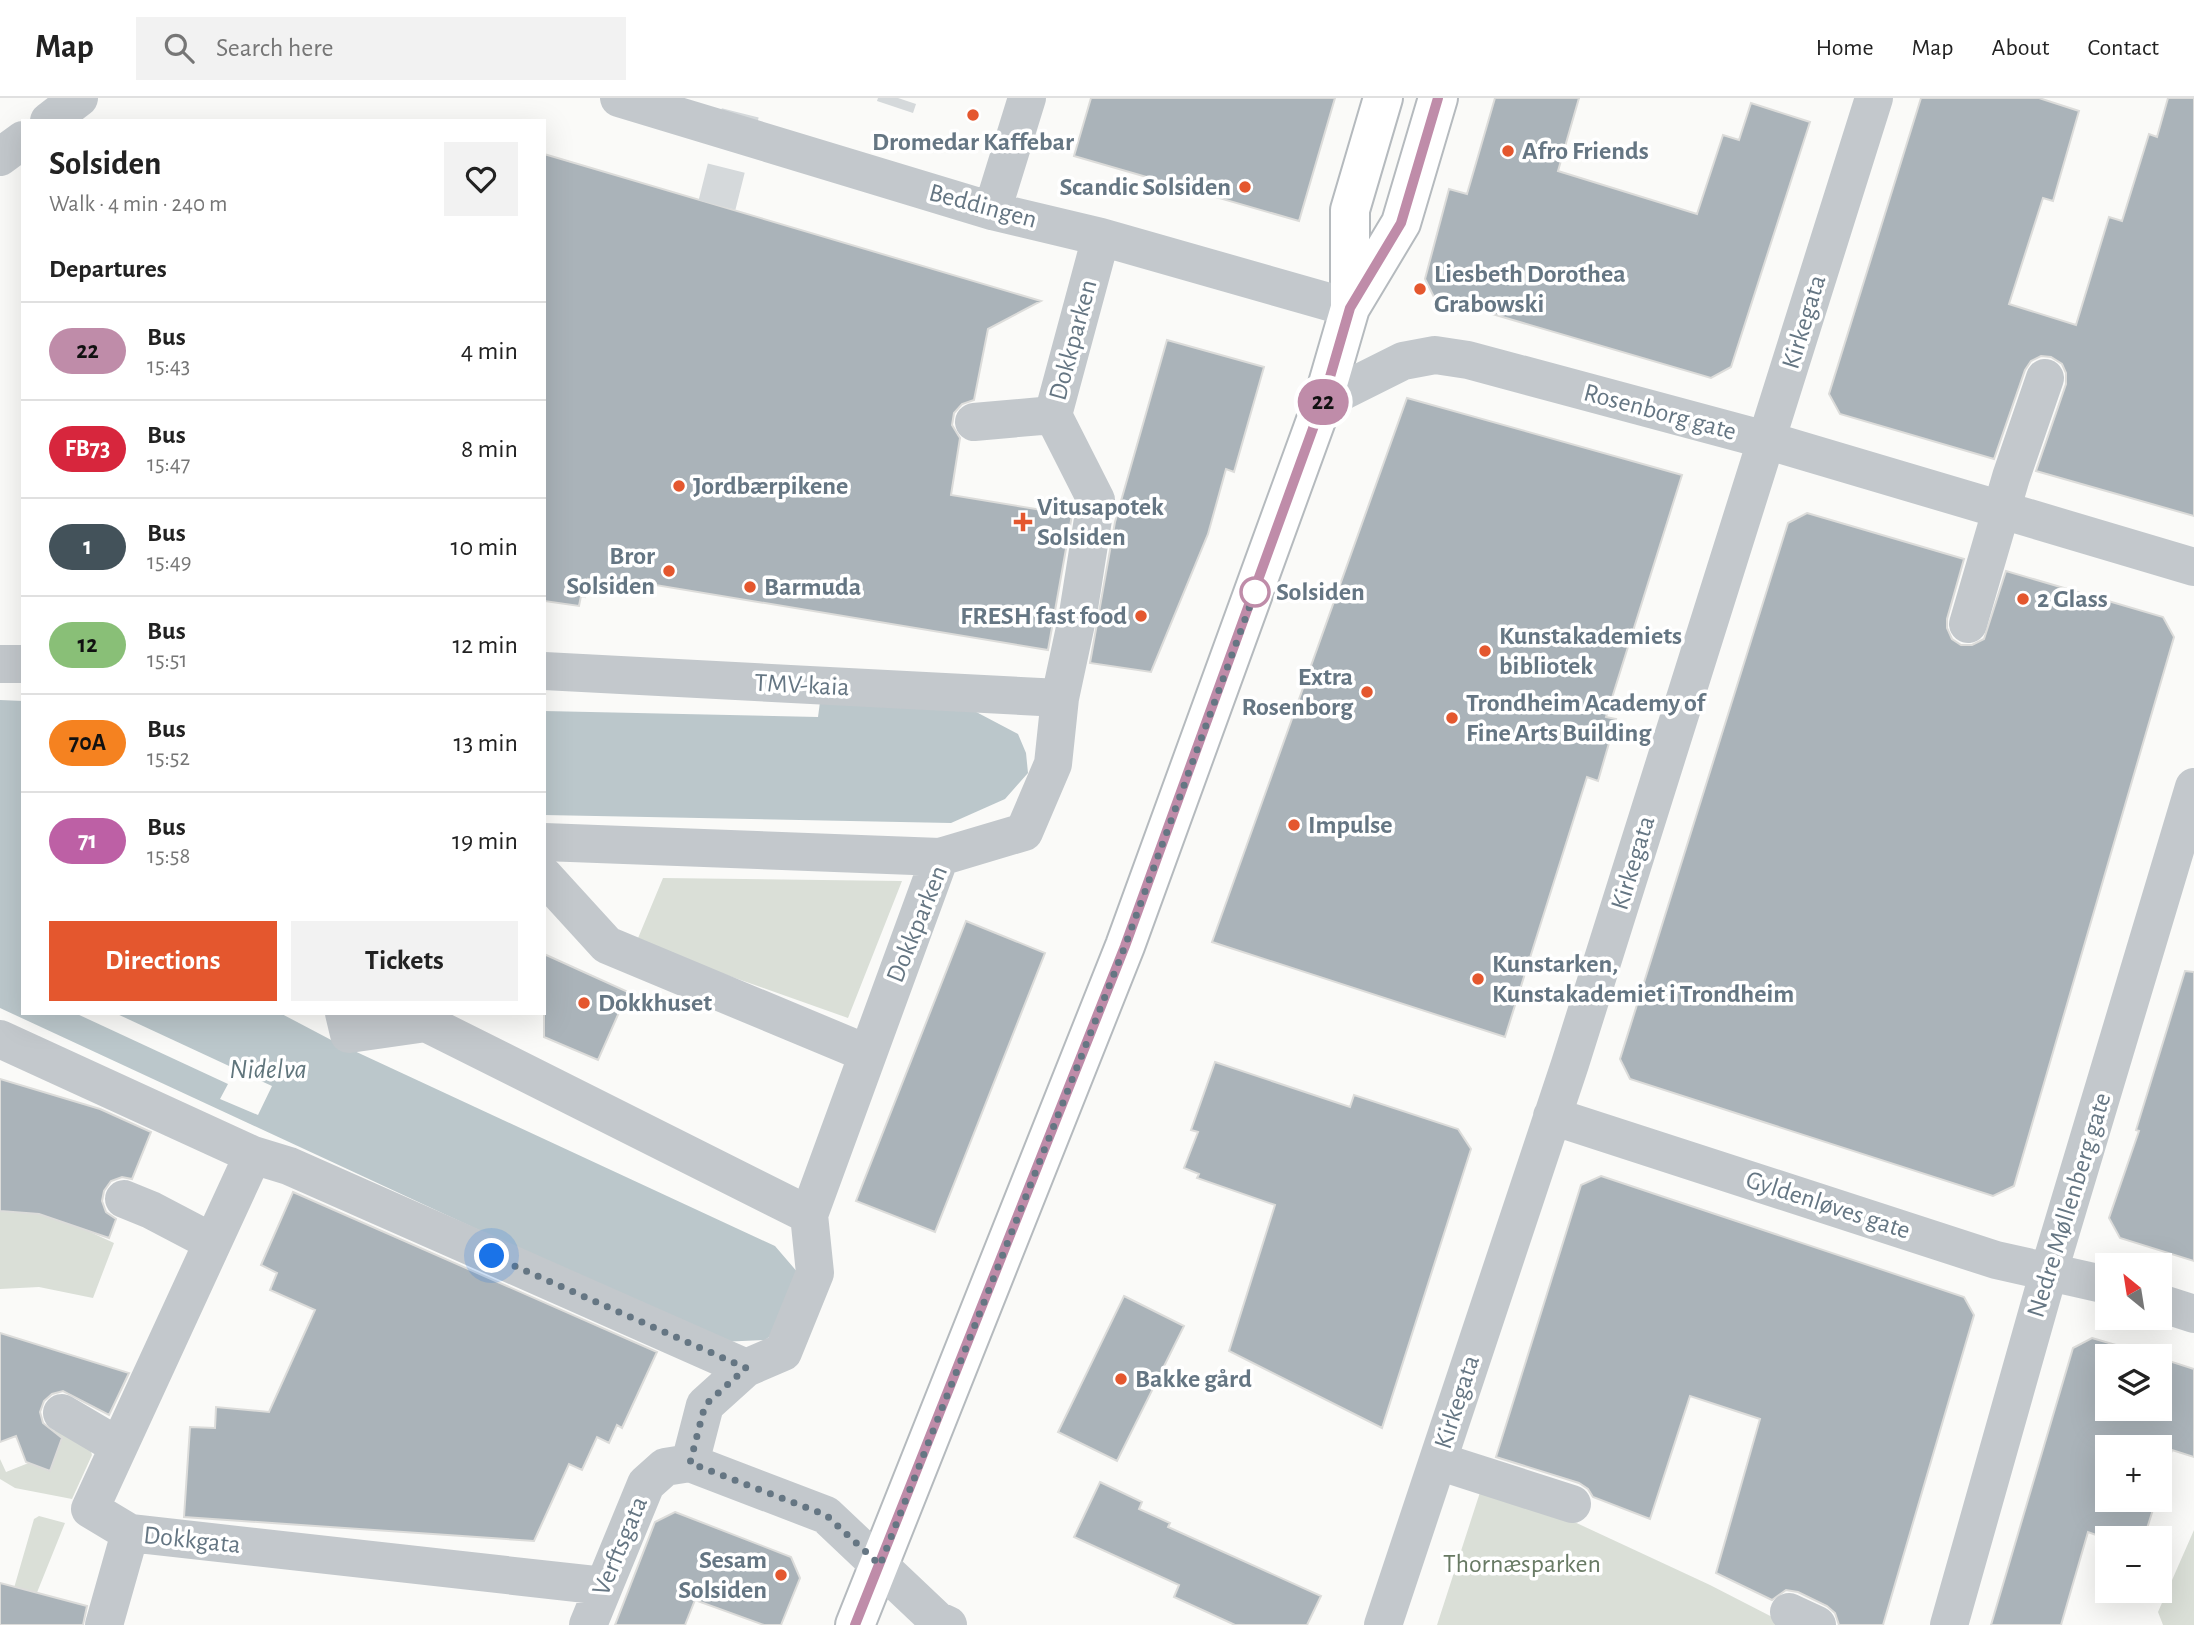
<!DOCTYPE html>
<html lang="en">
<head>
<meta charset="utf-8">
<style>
  :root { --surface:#fff; --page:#f2f2f2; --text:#222; --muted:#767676; --line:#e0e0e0; --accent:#e4572e }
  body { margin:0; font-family:"Alegreya Sans",sans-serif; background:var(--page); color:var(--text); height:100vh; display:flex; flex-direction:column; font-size:26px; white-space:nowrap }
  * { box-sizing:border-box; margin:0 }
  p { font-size:23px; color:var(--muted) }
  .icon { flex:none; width:38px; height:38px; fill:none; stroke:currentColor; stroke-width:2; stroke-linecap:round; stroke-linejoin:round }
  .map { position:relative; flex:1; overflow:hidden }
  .side { position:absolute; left:21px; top:21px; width:525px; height:896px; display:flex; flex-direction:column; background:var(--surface); border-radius:0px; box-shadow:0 7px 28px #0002 }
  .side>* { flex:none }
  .badge { padding:0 14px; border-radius:23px; font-size:24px; line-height:46px }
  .needle { width:46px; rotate:330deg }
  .tools { position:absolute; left:2095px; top:1155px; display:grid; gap:14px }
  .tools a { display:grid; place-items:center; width:77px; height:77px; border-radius:0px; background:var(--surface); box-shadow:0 7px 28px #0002; font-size:35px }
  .you { position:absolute; width:35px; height:35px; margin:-18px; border:5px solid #fff; border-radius:50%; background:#1a73e8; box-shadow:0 0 0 10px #1a73e833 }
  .map>.badge { position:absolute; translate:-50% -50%; box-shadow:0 0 0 4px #fff }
  h2 { padding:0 28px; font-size:26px; line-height:63px }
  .round { display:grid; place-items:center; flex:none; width:74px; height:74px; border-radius:0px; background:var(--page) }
  .head { display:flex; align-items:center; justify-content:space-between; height:119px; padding:0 28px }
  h1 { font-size:33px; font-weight:700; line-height:52px }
  .button { display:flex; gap:14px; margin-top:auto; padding:14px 28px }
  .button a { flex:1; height:80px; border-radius:0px; background:var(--accent); color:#fff; font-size:28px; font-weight:700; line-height:80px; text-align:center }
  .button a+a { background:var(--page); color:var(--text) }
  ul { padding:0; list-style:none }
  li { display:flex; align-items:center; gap:21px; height:98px; padding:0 28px; border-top:2px solid var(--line) }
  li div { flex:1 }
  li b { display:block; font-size:26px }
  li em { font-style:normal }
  li .badge { min-width:77px; font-weight:700; text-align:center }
  header { display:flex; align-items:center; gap:42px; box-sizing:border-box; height:98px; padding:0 35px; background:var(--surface); border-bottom:2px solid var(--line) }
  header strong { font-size:33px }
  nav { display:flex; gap:38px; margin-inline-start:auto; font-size:24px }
  .search { width:490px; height:63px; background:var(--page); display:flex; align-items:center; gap:18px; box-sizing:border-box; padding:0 24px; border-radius:0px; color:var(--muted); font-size:26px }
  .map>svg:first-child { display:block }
  .green { fill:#dadfd7 }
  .water { fill:#bbc7cb }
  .pier { fill:#fafaf8 }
  .building { fill:#aab3b9; stroke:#dcdcda; stroke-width:2 }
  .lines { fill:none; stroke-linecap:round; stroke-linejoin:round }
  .minor-tunnel { stroke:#d5d9db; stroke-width:38; stroke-dasharray:38 19; stroke-linecap:butt }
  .major-casing { stroke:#b5babe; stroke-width:42 }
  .minor { stroke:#c3c8cc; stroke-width:38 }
  .major { stroke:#fff; stroke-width:38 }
  .line-casing { stroke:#fff; stroke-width:16 }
  .line { stroke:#bf8ca9; stroke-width:10 }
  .walk { stroke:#657683; stroke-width:7; stroke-dasharray:0 12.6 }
  .poi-dot { fill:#e4572e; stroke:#fff; stroke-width:2.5 }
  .stop-dot { fill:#fff; stroke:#bf8ca9; stroke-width:3.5 }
  .labels { text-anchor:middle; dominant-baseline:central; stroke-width:7; stroke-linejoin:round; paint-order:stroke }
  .poi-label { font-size:26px; font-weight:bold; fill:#657683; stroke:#fff; text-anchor:start }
  .street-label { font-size:26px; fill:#657683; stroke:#fff }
  .stop-label { font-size:26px; font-weight:bold; fill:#657683; stroke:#fff; text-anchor:start }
  .park-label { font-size:26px; fill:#687a64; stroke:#fff }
  .water-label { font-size:28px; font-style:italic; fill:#60757c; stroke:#fff }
</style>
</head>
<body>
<header>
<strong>Map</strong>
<div class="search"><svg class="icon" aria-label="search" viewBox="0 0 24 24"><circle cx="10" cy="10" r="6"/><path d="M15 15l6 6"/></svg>Search here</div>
<nav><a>Home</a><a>Map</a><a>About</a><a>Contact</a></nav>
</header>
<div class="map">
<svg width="2194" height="1527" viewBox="0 0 2194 1527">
  <rect width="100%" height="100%" fill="#fafaf8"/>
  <path class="green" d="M663,780L902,783L848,920L636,845Z
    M0,1100L27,1105L114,1145L93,1200L39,1189L0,1191Z
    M55,1331L90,1350L92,1357L72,1401L15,1390L0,1381V1361L6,1374L31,1364L44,1367Z
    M1484,1382L1710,1487L1788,1527H1437Z
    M39,1418L65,1425L36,1497L14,1490L34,1421Z
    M2194,1432V1527H2163L2158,1514Z"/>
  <path class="water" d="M0,602L23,603V915H280L335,944L775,1148L799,1176L777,1233L765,1242L720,1244L0,910Z
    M820,604L961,606L1018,636L1026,655L1028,675L1005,701L951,725L544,717V613L818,619Z"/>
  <path class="pier" d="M75,915H115L272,988L258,1017L220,1001L228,986Z"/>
  <path class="building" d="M1091,0H1335L1299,123L1074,58Z
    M1495,0H1579L1558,73L1697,116L1723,37L1739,42L1751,5L1810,24L1731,269L1711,280L1434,199L1425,181L1449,91L1467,96Z
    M1921,0H2039L2079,13L2053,103L2043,100L2009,206L2076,227L2109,119L2122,123L2149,36L2157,39L2168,0H2194V418L2036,373L2066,286V275L2062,266L2051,259L2041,258L2031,263L2025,272L1994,361L1840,316L1829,296Z
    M544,56L1041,203L988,231L974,302L962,306L954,315L952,327L960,340L951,397L1072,417L1048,552L644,485L642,490L588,481L585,499L581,498L579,508L544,503Z
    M1167,242L1264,269L1234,374L1226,371L1208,436L1151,574L1090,565L1115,424Z
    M1407,300L1682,377L1606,619L1616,621L1598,683L1587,679L1505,939L1212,844Z
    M1807,415L1964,461L1947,521V530L1952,541L1961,547H1972L1984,541L2006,473L2163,519L2174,539L2014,1088L1993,1098L1630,981L1620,961L1788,425Z
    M966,823L1045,855L935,1134L856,1103Z
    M544,856L628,894L598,962L544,939Z
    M2185,873L2194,874V1163L2120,1140L2109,1120L2139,1033L2136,1032Z
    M1215,964L1350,1009L1354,997L1458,1031L1471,1051L1382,1330L1229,1253L1275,1107L1197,1080L1199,1076L1184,1070L1198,1034L1191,1032Z
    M0,981L100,1011L151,1034L132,1081L122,1079L111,1083L104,1093L102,1103L106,1114L116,1121L109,1140L39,1116L0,1113Z
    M1601,1078L1964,1199L1974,1217L1883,1527H1839L1835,1515L1827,1508L1798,1494L1786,1492L1772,1502L1716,1475L1760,1321L1690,1298L1650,1421L1593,1399L1588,1391L1579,1385L1496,1359L1581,1087Z
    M293,1094L657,1254L622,1330L617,1327L609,1345L597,1339L582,1372L569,1366L534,1443L184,1419L190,1329L215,1330L216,1309L269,1314L315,1212L270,1192L277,1175L261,1167Z
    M1124,1198L1184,1228L1117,1363L1058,1334Z
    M0,1235L129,1275L109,1317L63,1293L52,1296L44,1303L40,1314L43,1325L62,1340L50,1373L26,1364L16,1338L0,1344Z
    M2092,1240L2153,1258H2107V1311H2160V1260L2194,1271V1359L2172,1352L2160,1392V1349H2107V1402H2156L2144,1440L2107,1441L2088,1434L2061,1527H1991L2073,1250Z
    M1100,1384L1142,1404L1139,1411L1170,1425L1168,1429L1321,1498L1307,1527H1235L1174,1499L1179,1487L1074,1439Z
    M675,1414L791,1459L800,1480L781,1527H764L695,1502L685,1527H615L655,1424Z
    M0,1485L87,1508L83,1527H0Z"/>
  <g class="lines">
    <path class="minor-tunnel" d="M895,9L898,0
      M717,107L744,0"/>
    <defs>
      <path id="major" d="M1350,210V112L1383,0
        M855,1527L1125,848L1323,303L1350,210L1401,125L1438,0"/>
    </defs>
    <use href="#major" class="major-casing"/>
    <path class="minor" d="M619,0L992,113L1101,139L1350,210
      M49,23L79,0
      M0,59L23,42
      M992,113L1027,0
      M1323,303L1403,263L1435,257L1468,262L1766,342L2194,469
      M974,324L1053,317
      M1968,526L2011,379L2045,280
      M0,566H23
      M544,573L1060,600
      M544,744L940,759
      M544,778L607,847L866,955
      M344,915L349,936L426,925L809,1117
      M0,941L253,1057L289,1068L746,1270
      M1552,1018L1996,1162L2107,1187
      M253,1057L90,1411L130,1435L604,1488
      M124,1101L151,1112L212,1144
      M2160,1205L2194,1216
      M62,1315L118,1348
      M1438,1363L1572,1406
      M690,1365L705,1307L746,1270L783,1254L815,1175L809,1117L940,759L1024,734L1053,666L1060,600L1078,516L1096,402L1053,317L1101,139
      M1789,1514L1817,1527
      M104,1527L130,1435
      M588,1527L646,1386L665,1369L690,1365L826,1417L937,1522L948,1527
      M1383,1527L1570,966L1874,0
      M1949,1527L2049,1173L2194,689"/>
    <use href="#major" class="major"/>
  </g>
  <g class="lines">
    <defs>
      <path id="line" d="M855,1527L1125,848L1323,303L1350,210L1401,125L1438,0"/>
    </defs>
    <use href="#line" class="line-casing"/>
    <use href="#line" class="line"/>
    <path class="walk" d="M492,1158L746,1270L705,1307L690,1365L826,1417L880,1467L1125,848L1255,494"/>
  </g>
  <g class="poi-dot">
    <circle cx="973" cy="17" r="7"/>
    <circle cx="1508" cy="53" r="7"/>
    <circle cx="1245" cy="89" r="7"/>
    <circle cx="1420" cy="191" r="7"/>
    <circle cx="679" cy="388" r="7"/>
    <path d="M1019.5 413.5h7v7h7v7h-7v7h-7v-7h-7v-7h7z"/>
    <circle cx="669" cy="473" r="7"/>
    <circle cx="750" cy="489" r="7"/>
    <circle cx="2023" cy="501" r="7"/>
    <circle cx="1141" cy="518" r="7"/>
    <circle cx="1485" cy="553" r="7"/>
    <circle cx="1367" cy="594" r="7"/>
    <circle cx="1452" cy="620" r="7"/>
    <circle cx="1294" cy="727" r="7"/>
    <circle cx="1478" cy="881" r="7"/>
    <circle cx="584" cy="905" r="7"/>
    <circle cx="1121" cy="1281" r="7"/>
    <circle cx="781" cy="1477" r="7"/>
  </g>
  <circle class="stop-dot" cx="1255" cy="494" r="14"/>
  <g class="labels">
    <g class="poi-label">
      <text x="973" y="44" text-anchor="middle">Dromedar Kaffebar</text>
      <text x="1522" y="53">Afro Friends</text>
      <text x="1231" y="89" text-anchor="end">Scandic Solsiden</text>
      <text x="1434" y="176">Liesbeth Dorothea<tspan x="1434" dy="30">Grabowski</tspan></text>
      <text x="693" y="388">Jordbærpikene</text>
      <text x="1037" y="409">Vitusapotek<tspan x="1037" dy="30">Solsiden</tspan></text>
      <text x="655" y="458" text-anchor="end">Bror<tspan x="655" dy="30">Solsiden</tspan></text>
      <text x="764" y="489">Barmuda</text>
      <text x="2037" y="501">2 Glass</text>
      <text x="1127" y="518" text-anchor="end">FRESH fast food</text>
      <text x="1499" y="538">Kunstakademiets<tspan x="1499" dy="30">bibliotek</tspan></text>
      <text x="1353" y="579" text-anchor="end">Extra<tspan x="1353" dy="30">Rosenborg</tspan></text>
      <text x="1466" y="605">Trondheim Academy of<tspan x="1466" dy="30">Fine Arts Building</tspan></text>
      <text x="1308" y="727">Impulse</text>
      <text x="1492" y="866">Kunstarken,<tspan x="1492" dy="30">Kunstakademiet i Trondheim</tspan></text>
      <text x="598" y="905">Dokkhuset</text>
      <text x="1135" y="1281">Bakke gård</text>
      <text x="767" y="1462" text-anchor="end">Sesam<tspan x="767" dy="30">Solsiden</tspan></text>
    </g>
    <g class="street-label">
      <text transform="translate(983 108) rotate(15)">Beddingen</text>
      <text transform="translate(1804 224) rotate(-73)">Kirkegata</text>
      <text transform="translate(1073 242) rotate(-75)">Dokkparken</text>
      <text transform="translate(1660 314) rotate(15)">Rosenborg gate</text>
      <text transform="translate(802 587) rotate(3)">TMV-kaia</text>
      <text transform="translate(1633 765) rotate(-73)">Kirkegata</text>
      <text transform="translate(917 826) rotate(-68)">Dokkparken</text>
      <text transform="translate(1828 1107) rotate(18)">Gyldenløves gate</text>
      <text transform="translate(2069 1107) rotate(-73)">Nedre Møllenberg gate</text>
      <text transform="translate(1457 1304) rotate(-72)">Kirkegata</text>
      <text transform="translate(192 1442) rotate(6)">Dokkgata</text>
      <text transform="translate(620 1448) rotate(-67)">Verftsgata</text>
    </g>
    <g class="stop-label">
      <text x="1276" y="494">Solsiden</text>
    </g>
    <g class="park-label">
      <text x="1522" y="1466">Thornæsparken</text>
    </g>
    <g class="water-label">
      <text x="268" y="972">Nidelva</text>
    </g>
  </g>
</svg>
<div class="tools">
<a><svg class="needle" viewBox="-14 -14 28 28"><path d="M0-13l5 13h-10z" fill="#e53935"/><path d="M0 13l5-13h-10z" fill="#767676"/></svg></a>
<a><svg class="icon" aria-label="layers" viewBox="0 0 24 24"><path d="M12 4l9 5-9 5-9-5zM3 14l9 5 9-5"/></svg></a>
<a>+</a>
<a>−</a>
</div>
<div class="you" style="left:492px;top:1158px"></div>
<b class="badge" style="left:1323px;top:304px;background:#bf8ca9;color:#111">22</b>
<section class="side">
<div class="head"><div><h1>Solsiden</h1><p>Walk · 4 min · 240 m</p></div><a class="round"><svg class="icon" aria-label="heart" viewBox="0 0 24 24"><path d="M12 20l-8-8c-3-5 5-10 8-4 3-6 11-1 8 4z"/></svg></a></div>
<h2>Departures</h2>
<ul>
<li><span class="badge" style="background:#bf8ca9;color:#111">22</span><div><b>Bus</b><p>15:43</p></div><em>4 min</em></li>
<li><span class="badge" style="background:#d7263d;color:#fff">FB73</span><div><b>Bus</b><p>15:47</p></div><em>8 min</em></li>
<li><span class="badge" style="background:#43525a;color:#fff">1</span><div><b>Bus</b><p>15:49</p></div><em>10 min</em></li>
<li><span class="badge" style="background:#89bf77;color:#111">12</span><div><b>Bus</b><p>15:51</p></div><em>12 min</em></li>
<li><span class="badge" style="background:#f58220;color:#111">70A</span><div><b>Bus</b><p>15:52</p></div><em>13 min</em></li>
<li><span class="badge" style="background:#bd60a5;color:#fff">71</span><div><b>Bus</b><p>15:58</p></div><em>19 min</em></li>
</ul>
<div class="button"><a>Directions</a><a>Tickets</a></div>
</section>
</div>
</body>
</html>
